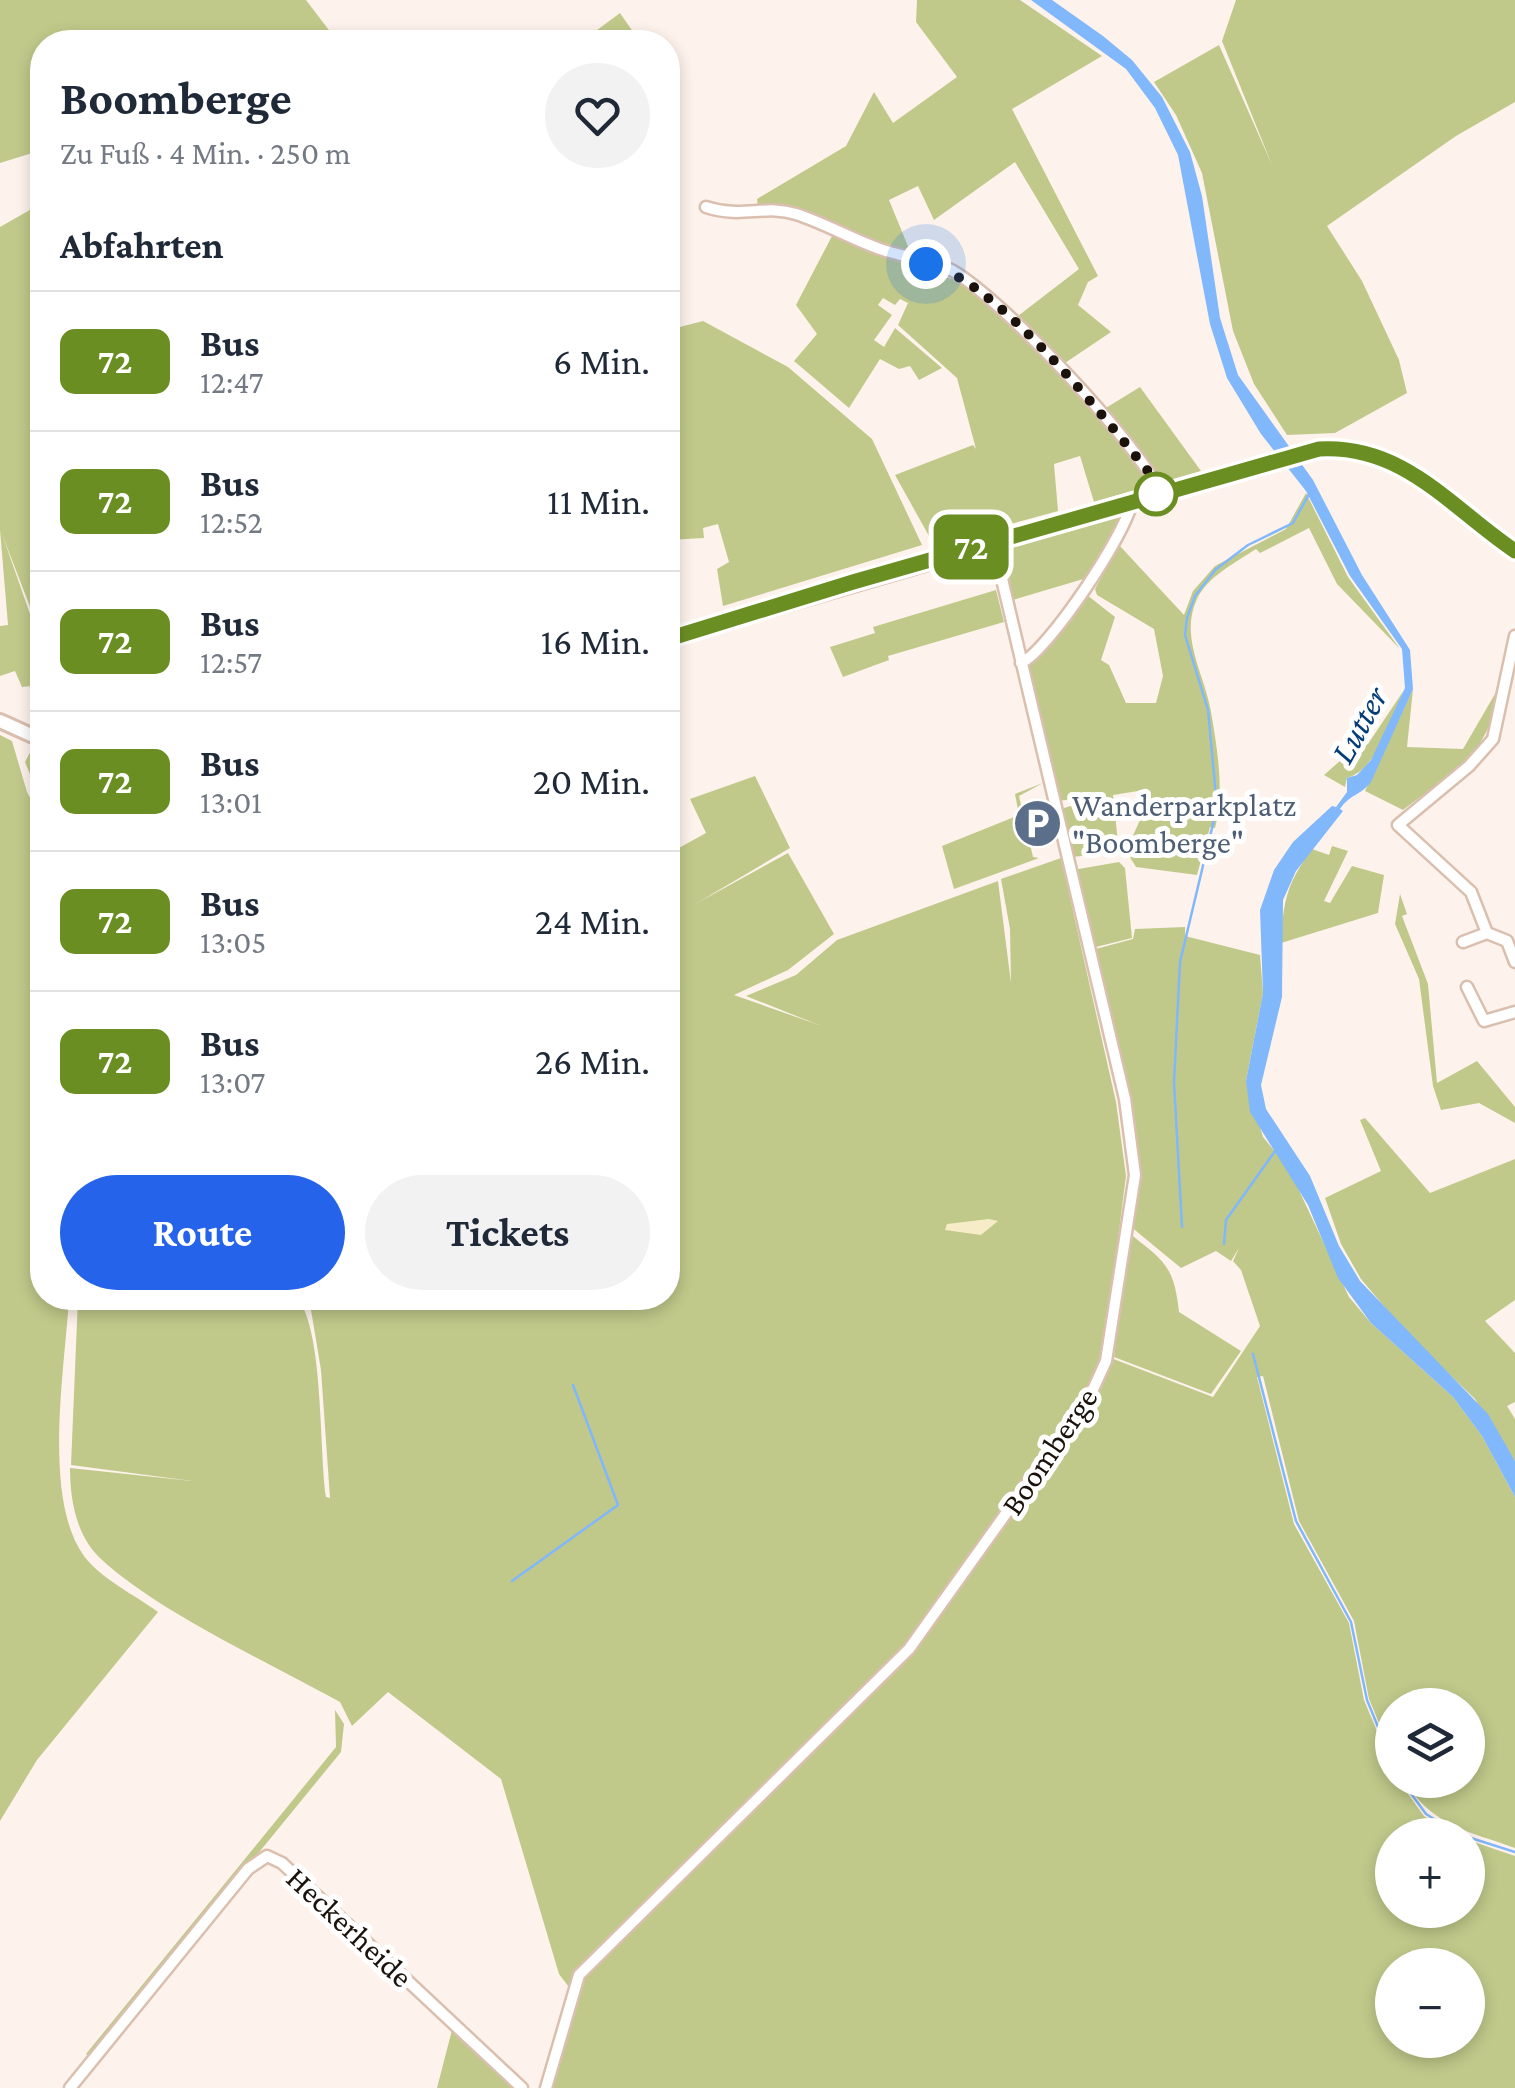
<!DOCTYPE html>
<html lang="de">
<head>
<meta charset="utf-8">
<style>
  :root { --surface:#fff; --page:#f2f2f3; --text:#1f2937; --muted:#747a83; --line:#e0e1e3; --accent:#2563eb }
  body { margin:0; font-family:"Crimson Pro",serif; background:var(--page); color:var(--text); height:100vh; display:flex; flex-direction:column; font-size:38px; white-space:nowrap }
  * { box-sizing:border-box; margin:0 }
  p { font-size:32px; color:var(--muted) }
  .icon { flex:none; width:55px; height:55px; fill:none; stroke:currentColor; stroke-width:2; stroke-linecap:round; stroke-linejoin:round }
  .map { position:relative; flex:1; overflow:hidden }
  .side { position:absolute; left:30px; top:30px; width:650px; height:1280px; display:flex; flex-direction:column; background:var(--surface); border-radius:40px; box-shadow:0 5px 15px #0003 }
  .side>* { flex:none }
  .badge { padding:0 20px; border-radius:15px; font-size:35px; line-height:65px }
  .controls { position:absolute; left:1375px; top:1688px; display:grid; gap:20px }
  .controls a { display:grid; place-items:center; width:110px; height:110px; border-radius:50%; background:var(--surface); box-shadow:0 5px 15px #0003; font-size:50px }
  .you { position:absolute; width:50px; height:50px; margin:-25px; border:8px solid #fff; border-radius:50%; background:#1a73e8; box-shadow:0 0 0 15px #1a73e833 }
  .map>.badge { position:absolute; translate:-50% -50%; box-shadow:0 0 0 5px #fff }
  h2 { padding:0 30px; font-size:38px; line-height:90px }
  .round { display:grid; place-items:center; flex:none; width:105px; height:105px; border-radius:52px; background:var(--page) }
  .head { display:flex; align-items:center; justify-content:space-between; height:170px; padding:0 30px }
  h1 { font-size:48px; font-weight:700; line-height:75px }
  .primary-button { display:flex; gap:20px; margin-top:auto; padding:20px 30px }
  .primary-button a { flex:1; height:115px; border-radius:60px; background:var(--accent); color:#fff; font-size:40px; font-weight:700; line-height:115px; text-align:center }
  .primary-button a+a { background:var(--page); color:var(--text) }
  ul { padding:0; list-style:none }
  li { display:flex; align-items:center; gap:30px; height:140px; padding:0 30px; border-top:2px solid var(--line) }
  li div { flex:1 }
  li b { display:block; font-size:38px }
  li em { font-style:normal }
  li .badge { min-width:110px; font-weight:700; text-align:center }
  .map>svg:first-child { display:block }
  .green { fill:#c0c98a; fill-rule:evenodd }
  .sand { fill:#f6ecc7 }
  .water { fill:#81b7fb }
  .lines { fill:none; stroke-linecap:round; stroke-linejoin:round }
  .stream { stroke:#81b7fb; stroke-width:2.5 }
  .minor-casing { stroke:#dabfaf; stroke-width:15 }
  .tertiary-casing { stroke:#dabfaf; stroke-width:18 }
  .minor { stroke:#fff; stroke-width:10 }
  .tertiary { stroke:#fff; stroke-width:12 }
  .line-casing { stroke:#fff; stroke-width:22 }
  .line { stroke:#6b8e23; stroke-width:15 }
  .walk { stroke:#1b120c; stroke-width:10; stroke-dasharray:0 18 }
  .stop-dot { fill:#fff; stroke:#6b8e23; stroke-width:5 }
  .labels { text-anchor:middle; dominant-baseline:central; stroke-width:10; stroke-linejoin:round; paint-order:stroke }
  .service-label { font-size:32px; fill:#4e5e75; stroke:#fff; text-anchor:start }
  .street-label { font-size:32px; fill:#1b120c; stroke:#fff }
  .water-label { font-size:35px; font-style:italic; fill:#053d79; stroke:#fff }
</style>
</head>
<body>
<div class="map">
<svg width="1515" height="2088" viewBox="0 0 1515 2088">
  <rect width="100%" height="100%" fill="#fef3ec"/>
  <path class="green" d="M0,0H306L338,42H42V150L0,163Z
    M917,0H1020L1102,56L1012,109L1098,276L1088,282L1078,305L1111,332L1062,365L1014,319L1079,269L1015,162L934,220L918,186L889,200L912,256L758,207L757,199L846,146L874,92L893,123L957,77L916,22Z
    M1236,0H1515V102L1456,136L1327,226L1362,281L1399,360L1407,393L1335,433L1287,435L1254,384L1233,331L1202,173L1176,115L1154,82L1219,45L1272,165L1222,41Z
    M620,13L640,42H581Z
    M42,203V645L34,636L32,612L2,534L30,614L32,686L22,687L15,671L0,676V626L8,625L0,530V227Z
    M832,236L963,283L1056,369L1096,414L1140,387L1201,471L1094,502L1080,456L1054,464L1058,511L934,545L895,475L973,445L976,449L957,378L898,325L908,303L900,299L895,305L883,298L878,305L892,315L874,340L884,347L895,328L942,368L919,380L910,366L899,369L880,359L849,408L794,361L817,334L796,305Z
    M703,321L788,367L872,439L922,545L723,606L717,569L729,562L718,524L703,528L704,538L668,540V330Z
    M1306,493L1348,577L1400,649L1337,584L1309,528L1260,553L1256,549C1235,563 1208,576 1197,599C1179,637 1205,675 1211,712C1217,747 1225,793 1215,828L1210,827L1197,875L1136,867L1126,851L1149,800L1138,791L1113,795L1119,852L1072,857L1061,809L1105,795L1058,801L1029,664L1087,595L1115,617L1101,660L1109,665L1126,703H1156L1163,676L1154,629L1097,595L1095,589L1119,545L1184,615L1193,591L1215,566L1286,529Z
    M1123,512L1090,577L1013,600L1004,549Z
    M996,590L1004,622L888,656L889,660L843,677L830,647L875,633L873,627Z
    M1499,687C1490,756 1453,771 1403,810L1365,791L1413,689L1407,747L1463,749Z
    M1404,690C1391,717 1378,769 1347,778L1345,787L1324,775L1359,744H1368Z
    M0,735L12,741L27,792L42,820V1298H69C65,1368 42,1498 84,1556C101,1579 135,1595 158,1612L37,1760L0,1821Z
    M34,745L42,748V803L25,762Z
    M755,776L790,848L697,903L788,853L834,934L788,970L734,995L819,1025L746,996L796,975L837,940L998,881L1011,983L1010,929L1001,879L1061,858L1116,1102L1126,1176L1103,1355L1213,1397L1260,1326L1241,1270L1233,1261L1239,1248L1231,1261L1216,1251L1181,1268L1130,1226L1139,1175L1092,950L1133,939L1135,929L1185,927V936L1260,955L1263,993L1246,1081L1263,1137L1289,1169L1349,1297L1371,1323L1453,1397L1482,1436L1515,1497V1848C1468,1831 1432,1826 1404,1780H1468V1705H1392V1754L1369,1699L1354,1621L1299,1521L1263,1376L1257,1377L1294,1524L1349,1623L1364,1700L1392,1767V1780H1398L1424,1816L1455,1835H1392V1910H1468V1840L1515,1856V2088H553L575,1995L559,1974L501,1779L388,1692L352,1726L340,1702C270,1663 158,1612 101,1559C76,1536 70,1499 70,1468L192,1481L71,1465L78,1298H297C324,1329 319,1451 326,1497L330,1498L321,1370L309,1298H668V854L706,833L690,799ZM1392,1965H1468V2040H1392Z
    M1043,783L1019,796L1033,857L1039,858L954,889L942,846L1019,815L1015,794Z
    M1332,846L1348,851L1324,901L1330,903L1352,866L1384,875L1378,913L1281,943C1283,901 1287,883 1312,849L1329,855Z
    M1119,862L1125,868L1132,938L1092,948L1073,870Z
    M1400,894L1407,914L1402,916L1428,984L1437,1083L1477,1061L1515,1107V1123L1479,1103L1441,1110L1433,1086L1419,979L1395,924Z
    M1365,1118L1430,1193L1515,1159V1300L1485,1321L1515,1353V1402L1507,1406L1515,1419V1461L1475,1399L1404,1330L1361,1279L1341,1244L1325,1198L1381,1171L1360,1120Z
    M1129,1233C1164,1261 1174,1265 1179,1312L1241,1351L1211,1394L1114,1357Z
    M335,1710L344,1724L341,1752L91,2058L86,2054L336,1747Z
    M452,2030L514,2088H437Z"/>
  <path class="sand" d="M989,1219L998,1221L981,1235L945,1230L947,1224Z"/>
  <path class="water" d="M1031,0H1052L1103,36L1132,60L1162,97L1190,152L1202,196L1220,318L1238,375L1313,480L1362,575L1410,650L1413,689L1371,782C1360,796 1350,794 1340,809L1343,811L1296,871L1283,900L1282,997L1261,1085L1266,1109L1310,1176L1339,1246L1360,1281L1488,1414L1515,1461V1497L1482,1436L1453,1397L1371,1323L1338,1278L1308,1205L1250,1112L1246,1081L1263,993L1260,910L1274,870L1293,842L1332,806L1336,807L1347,792V778L1357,775L1371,760L1405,688L1402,649L1350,576L1306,491L1261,434L1227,378L1210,324L1178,155L1155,108L1126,69Z"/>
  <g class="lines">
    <path class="stream" d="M1182,1227L1174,1082L1180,962L1217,807L1208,710L1185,635L1187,618L1195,596L1215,570L1248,545L1293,523L1309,494
      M1224,1244L1226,1220L1275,1151
      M1253,1354L1296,1521L1351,1622L1367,1700L1392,1761
      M512,1581L618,1505L573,1385
      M1401,1780L1426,1814L1460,1835
      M1468,1837L1515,1852"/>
    <defs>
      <path id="minor" d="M706,207C742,219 765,204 796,214C824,223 852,239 880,249C902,257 933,260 953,271C1004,301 1135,440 1161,493
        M1515,636L1493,739L1469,766L1398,825L1471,892L1487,933L1507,941L1515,962
        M1021,663C1048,651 1127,533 1132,501
        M1463,942L1487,933
        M1467,987L1484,1021L1515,1012
        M70,2088L248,1869L267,1856L282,1863L522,2088
        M546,2088L579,1975L909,1649L1090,1396L1106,1361L1135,1175L1125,1099L993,541"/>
      <path id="tertiary" d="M668,639L1319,449C1404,444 1451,508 1515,551
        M0,721L42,740"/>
    </defs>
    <use href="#minor" class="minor-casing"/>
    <use href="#tertiary" class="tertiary-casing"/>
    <use href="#minor" class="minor"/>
    <use href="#tertiary" class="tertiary"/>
  </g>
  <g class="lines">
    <defs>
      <path id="line" d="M668,639L853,582L1319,449C1404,444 1451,508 1515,551"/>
    </defs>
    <use href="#line" class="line-casing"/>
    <use href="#line" class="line"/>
    <path class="walk" d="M926,264C994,276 1107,421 1152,476L1161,492L1156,494"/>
  </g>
  <defs>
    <symbol id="parking-disc" viewBox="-11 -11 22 22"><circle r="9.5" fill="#5c6f8a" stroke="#fff"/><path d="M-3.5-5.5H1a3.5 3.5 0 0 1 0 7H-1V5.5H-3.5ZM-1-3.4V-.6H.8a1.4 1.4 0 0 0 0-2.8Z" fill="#fff"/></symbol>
  </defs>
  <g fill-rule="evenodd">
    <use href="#parking-disc" x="1010" y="796" width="55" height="55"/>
  </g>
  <circle class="stop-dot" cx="1156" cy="494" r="20"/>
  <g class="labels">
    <g class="service-label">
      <text x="1072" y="805">Wanderparkplatz<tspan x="1072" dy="37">"Boomberge"</tspan></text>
    </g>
    <g class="street-label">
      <text transform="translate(1049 1451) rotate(-56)">Boomberge</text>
      <text transform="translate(350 1927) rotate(43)">Heckerheide</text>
    </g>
    <g class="water-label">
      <text transform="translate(1359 725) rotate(-61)">Lutter</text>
    </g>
  </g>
</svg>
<div class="controls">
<a><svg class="icon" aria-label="layers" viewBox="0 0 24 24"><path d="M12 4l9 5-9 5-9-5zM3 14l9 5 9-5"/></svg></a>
<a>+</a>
<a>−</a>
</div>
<div class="you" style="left:926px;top:264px"></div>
<b class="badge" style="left:971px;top:547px;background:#6b8e23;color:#fff">72</b>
<section class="side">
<div class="head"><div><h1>Boomberge</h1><p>Zu Fuß · 4 Min. · 250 m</p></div><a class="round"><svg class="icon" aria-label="heart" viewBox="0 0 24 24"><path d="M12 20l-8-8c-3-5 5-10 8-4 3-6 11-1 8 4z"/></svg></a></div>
<h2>Abfahrten</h2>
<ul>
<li><span class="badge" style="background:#6b8e23;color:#fff">72</span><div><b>Bus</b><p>12:47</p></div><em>6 Min.</em></li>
<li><span class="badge" style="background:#6b8e23;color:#fff">72</span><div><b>Bus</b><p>12:52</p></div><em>11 Min.</em></li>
<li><span class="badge" style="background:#6b8e23;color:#fff">72</span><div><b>Bus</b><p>12:57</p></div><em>16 Min.</em></li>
<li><span class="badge" style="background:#6b8e23;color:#fff">72</span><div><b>Bus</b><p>13:01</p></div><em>20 Min.</em></li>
<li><span class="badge" style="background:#6b8e23;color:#fff">72</span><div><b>Bus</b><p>13:05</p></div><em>24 Min.</em></li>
<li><span class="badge" style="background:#6b8e23;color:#fff">72</span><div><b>Bus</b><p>13:07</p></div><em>26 Min.</em></li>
</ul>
<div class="primary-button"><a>Route</a><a>Tickets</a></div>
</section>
</div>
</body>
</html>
